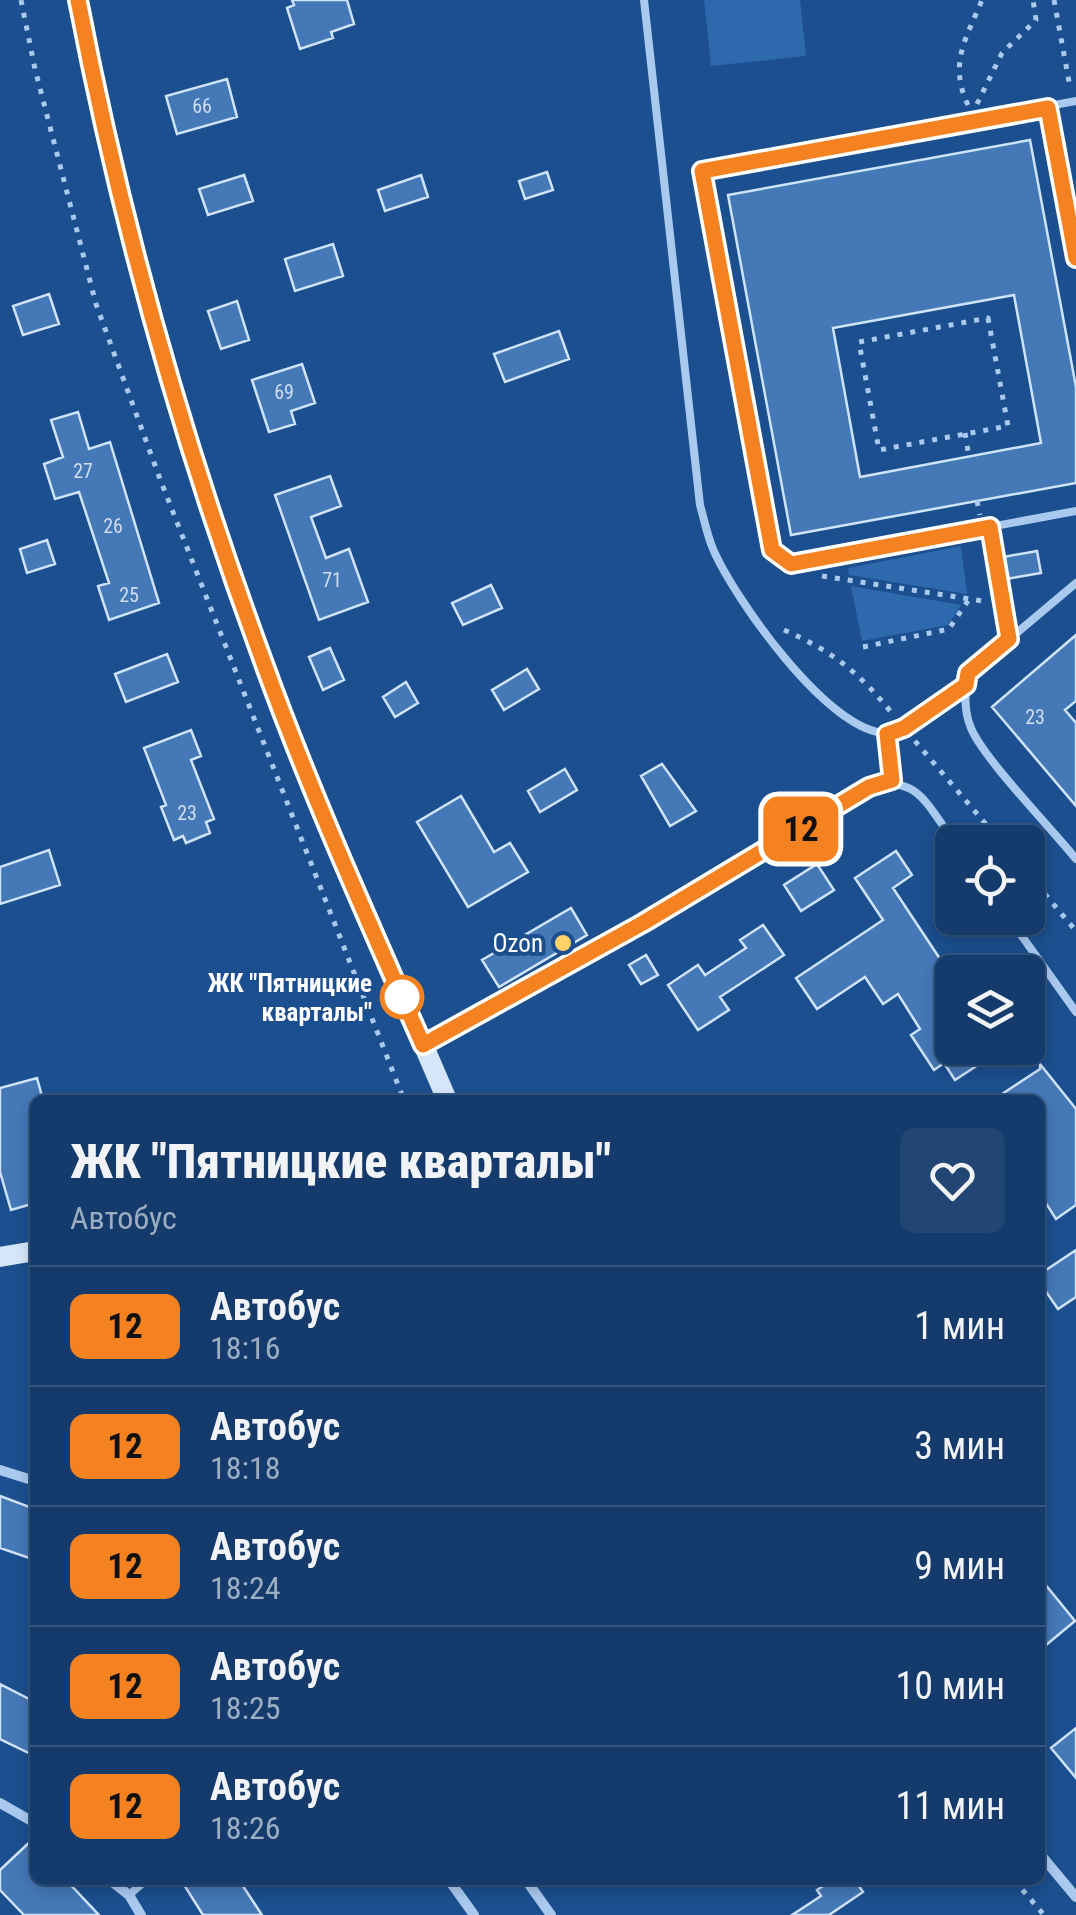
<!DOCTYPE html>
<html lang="ru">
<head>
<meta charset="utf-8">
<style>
  :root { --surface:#143b6b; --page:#214673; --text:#f1f3f6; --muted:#9dadc1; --line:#33557e }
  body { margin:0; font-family:"Roboto Condensed",sans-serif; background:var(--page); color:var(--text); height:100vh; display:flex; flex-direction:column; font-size:38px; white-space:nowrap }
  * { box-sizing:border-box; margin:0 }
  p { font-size:32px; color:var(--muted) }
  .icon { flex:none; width:55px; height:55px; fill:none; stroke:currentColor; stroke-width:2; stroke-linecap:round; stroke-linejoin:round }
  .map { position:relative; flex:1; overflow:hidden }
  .sheet { position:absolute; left:30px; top:1095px; width:1015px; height:790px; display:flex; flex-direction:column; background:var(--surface); border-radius:15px; box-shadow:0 5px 15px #0003,0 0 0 2px var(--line) }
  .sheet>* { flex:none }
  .badge { padding:0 20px; border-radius:15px; font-size:35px; line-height:65px }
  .buttons { position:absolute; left:935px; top:825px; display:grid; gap:20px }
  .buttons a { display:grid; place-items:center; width:110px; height:110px; border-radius:15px; background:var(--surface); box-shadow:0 5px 15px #0003,0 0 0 2px var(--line); font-size:50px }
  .map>.badge { position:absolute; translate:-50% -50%; box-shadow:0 0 0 5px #fff }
  .round { display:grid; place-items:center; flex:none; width:105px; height:105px; border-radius:15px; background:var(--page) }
  .overview { display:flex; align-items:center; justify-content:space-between; height:170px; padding:0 40px }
  h1 { font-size:48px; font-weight:800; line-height:75px }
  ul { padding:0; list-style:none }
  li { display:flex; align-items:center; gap:30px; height:120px; padding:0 40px; border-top:2px solid var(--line) }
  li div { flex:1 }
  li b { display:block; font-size:38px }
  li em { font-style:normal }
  li .badge { min-width:110px; font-weight:700; text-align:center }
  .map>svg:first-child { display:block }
  .green { fill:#2e69ad }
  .building { fill:#4478b7; stroke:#cfe3fa; stroke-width:2.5; fill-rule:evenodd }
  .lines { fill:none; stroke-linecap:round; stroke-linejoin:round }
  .path { stroke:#a9c9ee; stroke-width:5; stroke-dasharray:5 8; stroke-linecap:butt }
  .lane { stroke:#a9c9ee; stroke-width:8 }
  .street { stroke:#a9c9ee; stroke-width:10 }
  .secondary { stroke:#d6e6fa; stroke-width:20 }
  .line-casing { stroke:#fff; stroke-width:22 }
  .line { stroke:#f58220; stroke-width:15 }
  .poi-dot { fill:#ffd166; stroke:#1b4f8f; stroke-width:4 }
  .stop-dot { fill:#fff; stroke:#f58220; stroke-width:5 }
  .labels { text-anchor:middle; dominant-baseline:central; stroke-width:8; stroke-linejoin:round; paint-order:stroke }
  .number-label { font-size:20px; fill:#d0dded }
  .poi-label { font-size:25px; fill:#fff; stroke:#1b4f8f; text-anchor:end }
  .stop-label { font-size:25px; font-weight:bold; fill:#fff; stroke:#1b4f8f; text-anchor:end }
</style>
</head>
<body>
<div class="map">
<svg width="1076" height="1915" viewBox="0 0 1076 1915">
  <rect width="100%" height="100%" fill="#1b4f8f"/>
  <path class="green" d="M704,0H800L806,56L711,66Z
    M961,546L967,594L849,575L848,568Z
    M851,586L961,605L948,625L862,641Z"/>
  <path class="building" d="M292,0H347L354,24L331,32L333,38L300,49L287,8L294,5Z
    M227,79L237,117L177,134L166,96Z
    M1030,140L1076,387V483L791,535L728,195ZM1014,295L1041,443L860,477L833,328Z
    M547,172L553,190L525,199L519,181Z
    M244,175L253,201L208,215L199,189Z
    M421,175L428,197L385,211L378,190Z
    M333,244L343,276L295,291L285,259Z
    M49,294L59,324L23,335L13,306Z
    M237,301L249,340L221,349L208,311Z
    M559,331L569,359L505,382L494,354Z
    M302,364L315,403L291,411L295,424L269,432L252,380Z
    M78,412L89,449L110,442L159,603L109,620L98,586L109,583L79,492L55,499L44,464L63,457L51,420Z
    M330,476L341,506L311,517L326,558L349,549L368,602L319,620L275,495Z
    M47,540L55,564L27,573L20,549Z
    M1037,551L1041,573L1006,579L1003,557Z
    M491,585L502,608L463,625L452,603Z
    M1076,635V701L1065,710L1076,723V806L992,707Z
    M330,648L344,680L323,690L309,657Z
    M167,654L178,682L126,702L115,674Z
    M527,669L539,689L504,710L492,690Z
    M406,682L418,703L395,717L383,697Z
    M191,730L201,756L191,760L214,819L206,822L210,833L186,843L183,836L174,840L161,807L166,805L144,748Z
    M662,764L696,811L670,826L641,776Z
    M565,769L577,790L540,812L528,791Z
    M461,796L494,852L510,843L528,872L468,907L417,822Z
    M49,850L60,885L0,904V867Z
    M896,851L912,875L893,888L952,977V1048H1004L955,1080L944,1063L934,1070L911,1035L920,1029L898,994L883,1004L865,977L817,1009L796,978L883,920L855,878Z
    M817,864L834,890L801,911L784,885Z
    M571,908L587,935L499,987L482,960Z
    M763,925L784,955L720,997L729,1010L698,1030L668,985L698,965L705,975L746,948L740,940Z
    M646,955L658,975L641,984L629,965Z
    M1040,1064L1076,1109V1205L1056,1219L1040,1194V1100H993L1040,1069Z
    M37,1078L43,1100H35V1203L11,1210L0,1172V1088Z
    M1076,1250V1297L1058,1309L1040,1283V1274Z
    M0,1496L35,1509V1560L0,1548Z
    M1040,1578L1075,1621L1040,1650Z
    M0,1684L35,1702V1756L0,1739Z
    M1076,1728V1778L1051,1748Z
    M35,1837V1880H66L99,1915H24L0,1890V1870Z
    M181,1880H239L262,1915H203Z
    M832,1880H855L863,1892L829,1915H792L821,1896L817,1890Z"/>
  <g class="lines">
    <path class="path" d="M21,0L35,69L96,304L160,479L404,1100
      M1054,0L1070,87
      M977,104L1002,53L1036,20L1033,0
      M968,105C948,63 967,37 982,0
      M988,318L1008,426L879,450L859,342Z
      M965,433L969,457
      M977,501L980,515
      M822,576L989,602
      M784,630C833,651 862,675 895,717
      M863,647L949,629L969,599
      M915,741L1001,842
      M1028,874L1076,931
      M1014,1880L1044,1915"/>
    <path class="lane" d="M644,0L700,505C704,519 707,535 713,549C734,598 830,735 888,733C913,733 946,699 966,685
      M1076,101L702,171L773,551L791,564L1076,511
      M1048,108L1076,258
      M990,527L1009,639
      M1076,583L969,673C964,690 964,712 971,728C983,758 1052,829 1076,859
      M887,734L892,781
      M1009,918L1076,1012
      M423,1045L643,923L869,787C919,773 927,807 955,842
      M129,1895L146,1880"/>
    <path class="street" d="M0,1470L35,1481
      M0,1803L35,1823
      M1040,1854L1076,1897
      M110,1880L129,1895L141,1915
      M449,1880L474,1915
      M526,1880L551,1915"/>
    <path class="secondary" d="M78,0C122,224 184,446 263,661C317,810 385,954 447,1100
      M0,1257L35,1251"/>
  </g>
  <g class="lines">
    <defs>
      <path id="line" d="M78,0C121,224 184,447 263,661C310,791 367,918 423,1045L643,923L869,787L892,780L887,734L904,728L966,685L968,673L1009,639L990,527L791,564L772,550L702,171L1048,108L1076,258"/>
    </defs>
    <use href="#line" class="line-casing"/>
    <use href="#line" class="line"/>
  </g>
  <circle class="poi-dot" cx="563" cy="943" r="10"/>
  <circle class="stop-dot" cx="402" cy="997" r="20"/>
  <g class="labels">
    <g class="number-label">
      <text x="202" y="106">66</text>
      <text x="284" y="392">69</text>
      <text x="83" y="471">27</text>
      <text x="113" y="526">26</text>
      <text x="332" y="580">71</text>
      <text x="129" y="595">25</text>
      <text x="1035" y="717">23</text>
      <text x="187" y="813">23</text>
    </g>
    <g class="poi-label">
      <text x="543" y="943">Ozon</text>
    </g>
    <g class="stop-label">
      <text x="372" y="983">ЖК "Пятницкие<tspan x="372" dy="29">кварталы"</tspan></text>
    </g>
  </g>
</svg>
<div class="buttons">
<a><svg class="icon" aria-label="locate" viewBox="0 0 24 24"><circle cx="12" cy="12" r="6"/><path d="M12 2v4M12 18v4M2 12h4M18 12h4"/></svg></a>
<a><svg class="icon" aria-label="layers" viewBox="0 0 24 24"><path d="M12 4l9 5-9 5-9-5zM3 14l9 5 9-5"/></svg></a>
</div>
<b class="badge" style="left:801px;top:829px;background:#f58220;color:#111">12</b>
<section class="sheet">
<div class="overview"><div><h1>ЖК &quot;Пятницкие кварталы&quot;</h1><p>Автобус</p></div><a class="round"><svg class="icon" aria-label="heart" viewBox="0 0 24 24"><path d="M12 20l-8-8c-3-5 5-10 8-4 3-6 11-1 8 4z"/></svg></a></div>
<ul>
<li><span class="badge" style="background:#f58220;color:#111">12</span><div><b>Автобус</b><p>18:16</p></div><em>1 мин</em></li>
<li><span class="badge" style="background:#f58220;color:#111">12</span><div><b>Автобус</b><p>18:18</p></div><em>3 мин</em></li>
<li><span class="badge" style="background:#f58220;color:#111">12</span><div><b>Автобус</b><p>18:24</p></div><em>9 мин</em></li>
<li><span class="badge" style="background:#f58220;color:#111">12</span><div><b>Автобус</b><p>18:25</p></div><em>10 мин</em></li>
<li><span class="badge" style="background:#f58220;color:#111">12</span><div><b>Автобус</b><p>18:26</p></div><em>11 мин</em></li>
</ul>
</section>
</div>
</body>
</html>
